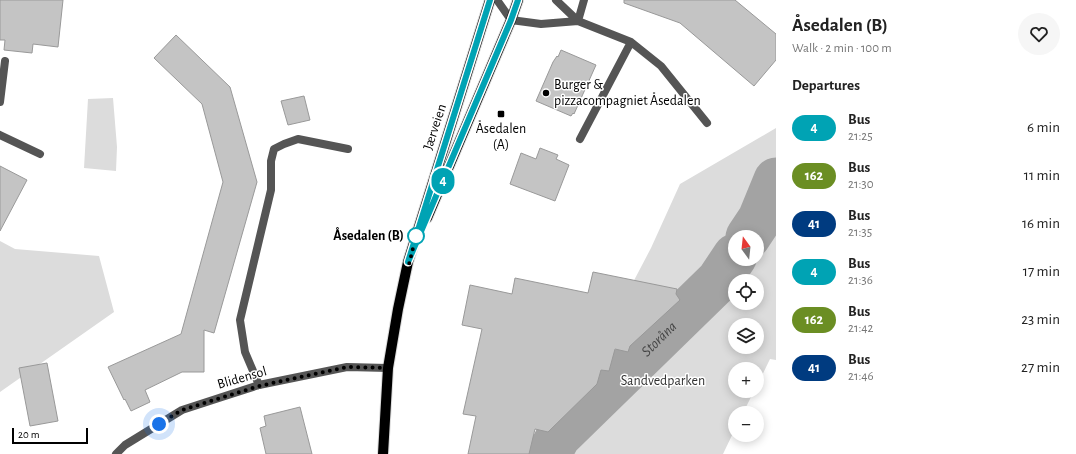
<!DOCTYPE html>
<html lang="en">
<head>
<meta charset="utf-8">
<style>
  :root { --surface:#fff; --page:#f6f6f6; --text:#222; --muted:#767676 }
  body { margin:0; font-family:"Alegreya Sans",sans-serif; background:var(--page); color:var(--text); height:100vh; display:flex; flex-direction:column; font-size:15px; white-space:nowrap }
  * { box-sizing:border-box; margin:0 }
  p { font-size:13px; color:var(--muted) }
  .icon { flex:none; width:22px; height:22px; fill:none; stroke:currentColor; stroke-width:2; stroke-linecap:round; stroke-linejoin:round }
  .map { position:relative; flex:1; overflow:hidden }
  .sheet { display:flex; flex-direction:column; background:var(--surface); width:300px }
  .sheet>* { flex:none }
  .badge { padding:0 8px; border-radius:13px; font-size:14px; line-height:26px }
  .needle { width:26px; rotate:345deg }
  .controls { position:absolute; left:728px; top:230px; display:grid; gap:8px }
  .controls a { display:grid; place-items:center; width:36px; height:36px; border-radius:50%; background:var(--surface); box-shadow:0 2px 10px #0003; font-size:20px }
  .scale { position:absolute; left:12px; bottom:10px; width:76px; box-sizing:border-box; padding-left:4px; border:2px solid #000; border-top:0; font-size:11px; line-height:14px; white-space:nowrap; color:#000; -webkit-text-stroke:3px #fff; paint-order:stroke }
  .you { position:absolute; width:20px; height:20px; margin:-10px; border:3px solid #fff; border-radius:50%; background:#1a73e8; box-shadow:0 0 0 6px #1a73e833 }
  .map>.badge { position:absolute; translate:-50% -50%; box-shadow:0 0 0 2px #fff }
  h2 { padding:0 16px; font-size:15px; line-height:36px }
  .round { display:grid; place-items:center; flex:none; width:42px; height:42px; border-radius:21px; background:var(--page) }
  .overview { display:flex; align-items:center; justify-content:space-between; height:68px; padding:0 16px }
  h1 { font-size:19px; font-weight:700; line-height:30px }
  ul { padding:0; list-style:none }
  li { display:flex; align-items:center; gap:12px; height:48px; padding:0 16px }
  li div { flex:1 }
  li b { display:block; font-size:15px }
  li em { font-style:normal }
  li .badge { min-width:44px; font-weight:700; text-align:center }
  main { display:flex; flex:1; min-height:0 }
  .map>svg:first-child { display:block }
  .green { fill:#dcdcdc; fill-rule:evenodd }
  .lines { fill:none; stroke-linecap:round; stroke-linejoin:round }
  .river { stroke:#a3a3a3; stroke-width:45 }
  .building { fill:#c4c4c4; stroke:#999 }
  .primary-casing { stroke:#dbdbdb; stroke-width:12 }
  .lane { stroke:#555; stroke-width:8 }
  .street { stroke:#555; stroke-width:8 }
  .primary { stroke:#000; stroke-width:10 }
  .line-casing { stroke:#fff; stroke-width:9 }
  .line { stroke:#00a3b4; stroke-width:6 }
  .walk { stroke:#000; stroke-width:4; stroke-dasharray:0 7.2 }
  .poi-dot { fill:#000; stroke:#fff; stroke-width:1.5 }
  .stop-dot { fill:#fff; stroke:#00a3b4; stroke-width:2 }
  .labels { text-anchor:middle; dominant-baseline:central; stroke-width:3; stroke-linejoin:round; paint-order:stroke }
  .poi-label { font-size:14px; fill:#000; stroke:#fff; text-anchor:start }
  .street-label { font-size:14px; fill:#000; stroke:#fff }
  .stop-label { font-size:14px; font-weight:bold; fill:#000; stroke:#fff; text-anchor:end }
  .park-label { font-size:14px; fill:#333; stroke:#fff }
  .water-label { font-size:15px; font-style:italic; fill:#444; stroke:#fff }
</style>
</head>
<body>
<main>
<div class="map">
<svg width="776" height="454" viewBox="0 0 776 454">
  <rect width="100%" height="100%" fill="#fff"/>
  <path class="green" d="M113,98L117,147L116,171L84,168L88,99Z
    M776,128V360L770,359L757,386V369H735V391H754L743,413H735V429L723,454H543L651,248L680,184ZM735,237H757V259H735ZM735,281H757V303H735ZM735,325H757V347H735Z
    M0,241L15,249L99,256L114,312L0,392Z"/>
  <g class="lines">
    <g class="river">
      <path d="M748,237L760,219L776,180"/>
      <path id="s1" d="M549,454L558,437L719,280L735,256"/>
    </g>
  </g>
  <path class="building" d="M0,0H63L58,47L33,44L32,53L4,50L5,40H0Z
    M624,0H735L776,34V60L754,86L680,23L624,3Z
    M176,35L230,87L257,182L214,333L204,330V372H182L145,390L150,402L131,411L125,399L124,400L108,367L181,334L223,182L202,104L154,58Z
    M561,50L596,65L574,114L573,113L571,116L536,101L553,62L557,56L558,57Z
    M304,96L310,120L288,125L281,101Z
    M540,148L558,155L556,159L569,165L555,201L510,184L521,153L536,159Z
    M0,166L27,180L0,231Z
    M593,272L677,289L676,294L680,300L630,346L628,352L615,349L609,371L601,370L597,384L548,432L535,429L529,454H468L476,416L463,414L482,329L462,325L470,285L512,294L515,278L588,293Z
    M47,363L58,421L30,426L19,368Z
    M300,407L312,454H266L260,428L266,426L264,416Z"/>
  <g class="lines">
    <defs>
      <path id="primary" d="M427,218L511,20L518,0
        M383,454L388,368L398,309L408,262L490,0"/>
    </defs>
    <use href="#primary" class="primary-casing"/>
    <path class="lane" d="M497,0L511,20L541,24L578,21
      M556,0L578,21L631,42L661,66L707,123
      M578,21L584,0
      M0,102L5,61
      M580,139L631,42
      M259,385L245,352L240,320L271,190V161L274,149L284,144L298,139L348,149"/>
    <path class="street" d="M0,135L40,154
      M116,454L125,445L182,410L222,397L259,385L347,367L388,368"/>
    <use href="#primary" class="primary"/>
  </g>
  <g class="lines">
    <defs>
      <path id="line" d="M490,0L408,262L511,20L518,0"/>
    </defs>
    <use href="#line" class="line-casing"/>
    <use href="#line" class="line"/>
    <path class="walk" d="M159,424L182,410L259,386L347,367L388,368L398,309L417,232L416,236"/>
  </g>
  <g class="poi-dot">
    <circle cx="546" cy="93" r="4"/>
    <rect x="497" y="110" width="8" height="8" rx="2"/>
  </g>
  <circle class="stop-dot" cx="416" cy="236" r="8"/>
  <g class="labels">
    <g class="poi-label">
      <text x="554" y="85">Burger &amp;<tspan x="554" dy="16">pizzacompagniet Åsedalen</tspan></text>
      <text x="501" y="129" text-anchor="middle">Åsedalen<tspan x="501" dy="16">(A)</tspan></text>
    </g>
    <g class="street-label">
      <text transform="translate(435 127) rotate(-72)">Jærveien</text>
      <text transform="translate(242 378) rotate(-16)">Blidensol</text>
    </g>
    <g class="stop-label">
      <text x="404" y="236">Åsedalen (B)</text>
    </g>
    <g class="park-label">
      <text x="663" y="381">Sandvedparken</text>
    </g>
    <g class="water-label">
      <text stroke="none"><textPath href="#s1" startOffset="160">Storåna</textPath></text>
    </g>
  </g>
</svg>
<div class="controls">
<a><svg class="needle" viewBox="-14 -14 28 28"><path d="M0-13l5 13h-10z" fill="#e53935"/><path d="M0 13l5-13h-10z" fill="#767676"/></svg></a>
<a><svg class="icon" aria-label="locate" viewBox="0 0 24 24"><circle cx="12" cy="12" r="6"/><path d="M12 2v4M12 18v4M2 12h4M18 12h4"/></svg></a>
<a><svg class="icon" aria-label="layers" viewBox="0 0 24 24"><path d="M12 4l9 5-9 5-9-5zM3 14l9 5 9-5"/></svg></a>
<a>+</a>
<a>−</a>
</div>
<div class="scale">20 m</div>
<div class="you" style="left:159px;top:424px"></div>
<b class="badge" style="left:443px;top:181px;background:#00a3b4;color:#fff">4</b>
</div>
<section class="sheet">
<div class="overview"><div><h1>Åsedalen (B)</h1><p>Walk · 2 min · 100 m</p></div><a class="round"><svg class="icon" aria-label="heart" viewBox="0 0 24 24"><path d="M12 20l-8-8c-3-5 5-10 8-4 3-6 11-1 8 4z"/></svg></a></div>
<h2>Departures</h2>
<ul>
<li><span class="badge" style="background:#00a3b4;color:#fff">4</span><div><b>Bus</b><p>21:25</p></div><em>6 min</em></li>
<li><span class="badge" style="background:#6b8e23;color:#fff">162</span><div><b>Bus</b><p>21:30</p></div><em>11 min</em></li>
<li><span class="badge" style="background:#003b80;color:#fff">41</span><div><b>Bus</b><p>21:35</p></div><em>16 min</em></li>
<li><span class="badge" style="background:#00a3b4;color:#fff">4</span><div><b>Bus</b><p>21:36</p></div><em>17 min</em></li>
<li><span class="badge" style="background:#6b8e23;color:#fff">162</span><div><b>Bus</b><p>21:42</p></div><em>23 min</em></li>
<li><span class="badge" style="background:#003b80;color:#fff">41</span><div><b>Bus</b><p>21:46</p></div><em>27 min</em></li>
</ul>
</section>
</main>
</body>
</html>
